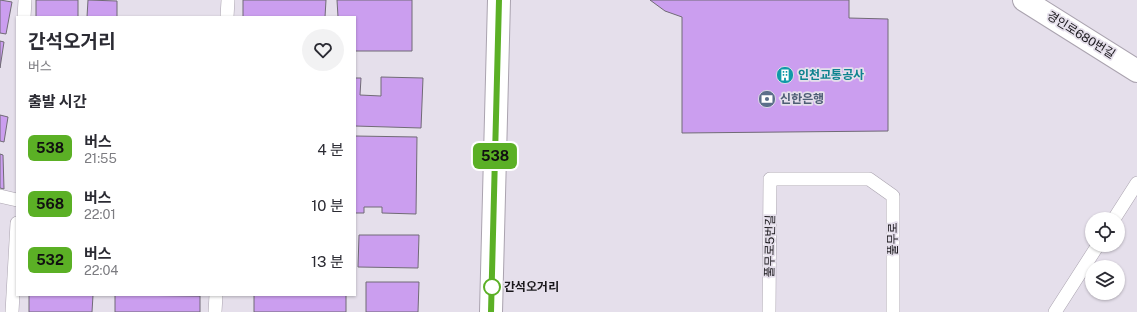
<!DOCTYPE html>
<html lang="ko">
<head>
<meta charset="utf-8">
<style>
  :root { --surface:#fff; --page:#f2f2f3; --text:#2b2b33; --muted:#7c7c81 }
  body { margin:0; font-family:"Public Sans","Noto Sans KR",sans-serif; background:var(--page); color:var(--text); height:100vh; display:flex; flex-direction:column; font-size:15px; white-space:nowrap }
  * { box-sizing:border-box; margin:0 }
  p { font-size:13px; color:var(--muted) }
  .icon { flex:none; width:22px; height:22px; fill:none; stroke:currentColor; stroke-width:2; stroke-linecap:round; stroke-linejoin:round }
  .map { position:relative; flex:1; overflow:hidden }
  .drawer { position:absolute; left:16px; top:16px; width:340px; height:280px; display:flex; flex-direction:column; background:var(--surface); border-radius:0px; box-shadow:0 1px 3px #0004 }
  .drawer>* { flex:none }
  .badge { padding:0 8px; border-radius:6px; font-size:14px; line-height:26px }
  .tools { position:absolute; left:1085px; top:212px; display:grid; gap:8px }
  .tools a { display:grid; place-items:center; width:40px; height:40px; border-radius:50%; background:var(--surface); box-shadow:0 1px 3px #0004; font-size:20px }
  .map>.badge { position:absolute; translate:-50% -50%; box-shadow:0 0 0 2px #fff }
  h2 { padding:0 12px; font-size:15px; line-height:36px }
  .round { display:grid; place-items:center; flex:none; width:42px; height:42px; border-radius:21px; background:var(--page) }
  .head { display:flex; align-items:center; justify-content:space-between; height:68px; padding:0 12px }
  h1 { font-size:19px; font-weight:700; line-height:30px }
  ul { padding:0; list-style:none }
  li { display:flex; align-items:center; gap:12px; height:56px; padding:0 12px }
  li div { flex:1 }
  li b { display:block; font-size:15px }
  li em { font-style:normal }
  li .badge { min-width:44px; font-weight:700; text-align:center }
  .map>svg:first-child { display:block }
  .building { fill:#cb9eef; stroke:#716b76 }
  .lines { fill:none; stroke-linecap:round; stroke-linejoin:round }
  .service-casing { stroke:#aaa3af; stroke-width:14 }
  .tertiary-casing { stroke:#aaa3af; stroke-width:24 }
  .primary-casing { stroke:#aaa3af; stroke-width:24 }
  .service { stroke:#fff; stroke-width:13 }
  .tertiary { stroke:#fff; stroke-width:22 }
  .primary { stroke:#fff; stroke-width:22 }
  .line-casing { stroke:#fff; stroke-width:9 }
  .line { stroke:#5bb025; stroke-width:6 }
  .stop-dot { fill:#fff; stroke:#5bb025; stroke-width:2 }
  .labels { text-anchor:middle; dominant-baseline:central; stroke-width:3.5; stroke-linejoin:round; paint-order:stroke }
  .street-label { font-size:12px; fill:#18161a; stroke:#e5dfeb }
  .culture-label { font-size:12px; font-weight:bold; fill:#0d838f; stroke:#e5dfeb; text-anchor:start }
  .service-label { font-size:12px; font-weight:bold; fill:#4e5e75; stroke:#e5dfeb; text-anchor:start }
  .stop-label { font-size:12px; font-weight:bold; fill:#18161a; stroke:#e5dfeb; text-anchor:start }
</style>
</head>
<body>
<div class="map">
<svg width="1137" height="312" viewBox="0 0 1137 312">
  <rect width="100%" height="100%" fill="#e5dfeb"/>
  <path class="building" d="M0,0L12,2L6,34L0,33Z
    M36,0H78V17H36Z
    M88,0L117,1V17H87Z
    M243,0H326L325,17H243Z
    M337,0H412V51H355V17H338Z
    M650,0H849V18L888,19V131L682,133V17L665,11Z
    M0,41L4,42L0,68Z
    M381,77L423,78L421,128L355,126V78H361L360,95L381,96Z
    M0,115L8,117L4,142L0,141Z
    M355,136L417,137L416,214L382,213V207H364V213H355Z
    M0,154L3,155L4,189L0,188Z
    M359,235H419L418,268L358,267Z
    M366,282H419L418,312H366Z
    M29,295H93L92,312H29Z
    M115,295L200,296V312H115Z
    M254,295H346V312H254Z"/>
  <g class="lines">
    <defs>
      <path id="service" d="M24,17L25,0
        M227,17L228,0
        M0,196L17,200
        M1114,219L1137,183
        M12,312L17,223
        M215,312L216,295
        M769,312L770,179H869L893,196V312
        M1055,312L1098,245"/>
      <path id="tertiary" d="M1024,0L1137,71"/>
      <path id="primary" d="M491,312L499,0"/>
    </defs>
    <use href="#service" class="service-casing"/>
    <use href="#tertiary" class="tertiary-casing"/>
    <use href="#primary" class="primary-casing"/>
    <use href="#service" class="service"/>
    <use href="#tertiary" class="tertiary"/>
    <use href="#primary" class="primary"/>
  </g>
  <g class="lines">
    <defs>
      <path id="line" d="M491,312L499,0"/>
    </defs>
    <use href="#line" class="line-casing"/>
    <use href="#line" class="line"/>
  </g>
  <defs>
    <symbol id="building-disc" viewBox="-11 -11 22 22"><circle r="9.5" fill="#0f9aa8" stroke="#e5dfeb"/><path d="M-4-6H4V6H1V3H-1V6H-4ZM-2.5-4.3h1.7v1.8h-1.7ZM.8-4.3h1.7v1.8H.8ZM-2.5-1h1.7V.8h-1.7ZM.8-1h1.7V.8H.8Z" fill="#fff"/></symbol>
    <symbol id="bank-disc" viewBox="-11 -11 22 22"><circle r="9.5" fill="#5c6f8a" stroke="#e5dfeb"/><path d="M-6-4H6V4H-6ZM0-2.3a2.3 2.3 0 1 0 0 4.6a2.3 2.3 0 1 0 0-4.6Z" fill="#fff"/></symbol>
  </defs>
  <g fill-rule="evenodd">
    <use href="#building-disc" x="775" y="65" width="20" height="20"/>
    <use href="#bank-disc" x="757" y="89" width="20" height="20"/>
  </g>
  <circle class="stop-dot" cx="492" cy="287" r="8"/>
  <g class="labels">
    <g class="street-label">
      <text transform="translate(1081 35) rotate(32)">경인로680번길</text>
      <text transform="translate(893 239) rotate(-90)">풀무로</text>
      <text transform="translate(770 246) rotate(-89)">풀무로5번길</text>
    </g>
    <g class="culture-label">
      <text x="798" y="75">인천교통공사</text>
    </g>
    <g class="service-label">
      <text x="780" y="99">신한은행</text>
    </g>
    <g class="stop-label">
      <text x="504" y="287">간석오거리</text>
    </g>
  </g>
</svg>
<div class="tools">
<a><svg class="icon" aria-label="locate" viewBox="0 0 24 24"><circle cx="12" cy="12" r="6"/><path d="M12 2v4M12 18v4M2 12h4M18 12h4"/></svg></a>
<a><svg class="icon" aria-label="layers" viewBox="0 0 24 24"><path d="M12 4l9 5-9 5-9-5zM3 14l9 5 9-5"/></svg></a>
</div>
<b class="badge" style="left:495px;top:156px;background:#5bb025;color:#111">538</b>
<section class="drawer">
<div class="head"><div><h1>간석오거리</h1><p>버스</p></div><a class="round"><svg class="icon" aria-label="heart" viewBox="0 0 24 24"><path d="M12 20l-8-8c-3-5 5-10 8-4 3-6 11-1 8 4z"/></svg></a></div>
<h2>출발 시간</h2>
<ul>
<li><span class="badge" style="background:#5bb025;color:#111">538</span><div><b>버스</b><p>21:55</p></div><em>4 분</em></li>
<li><span class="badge" style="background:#5bb025;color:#111">568</span><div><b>버스</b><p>22:01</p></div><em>10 분</em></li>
<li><span class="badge" style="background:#5bb025;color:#111">532</span><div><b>버스</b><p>22:04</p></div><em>13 분</em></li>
</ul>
</section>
</div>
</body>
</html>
